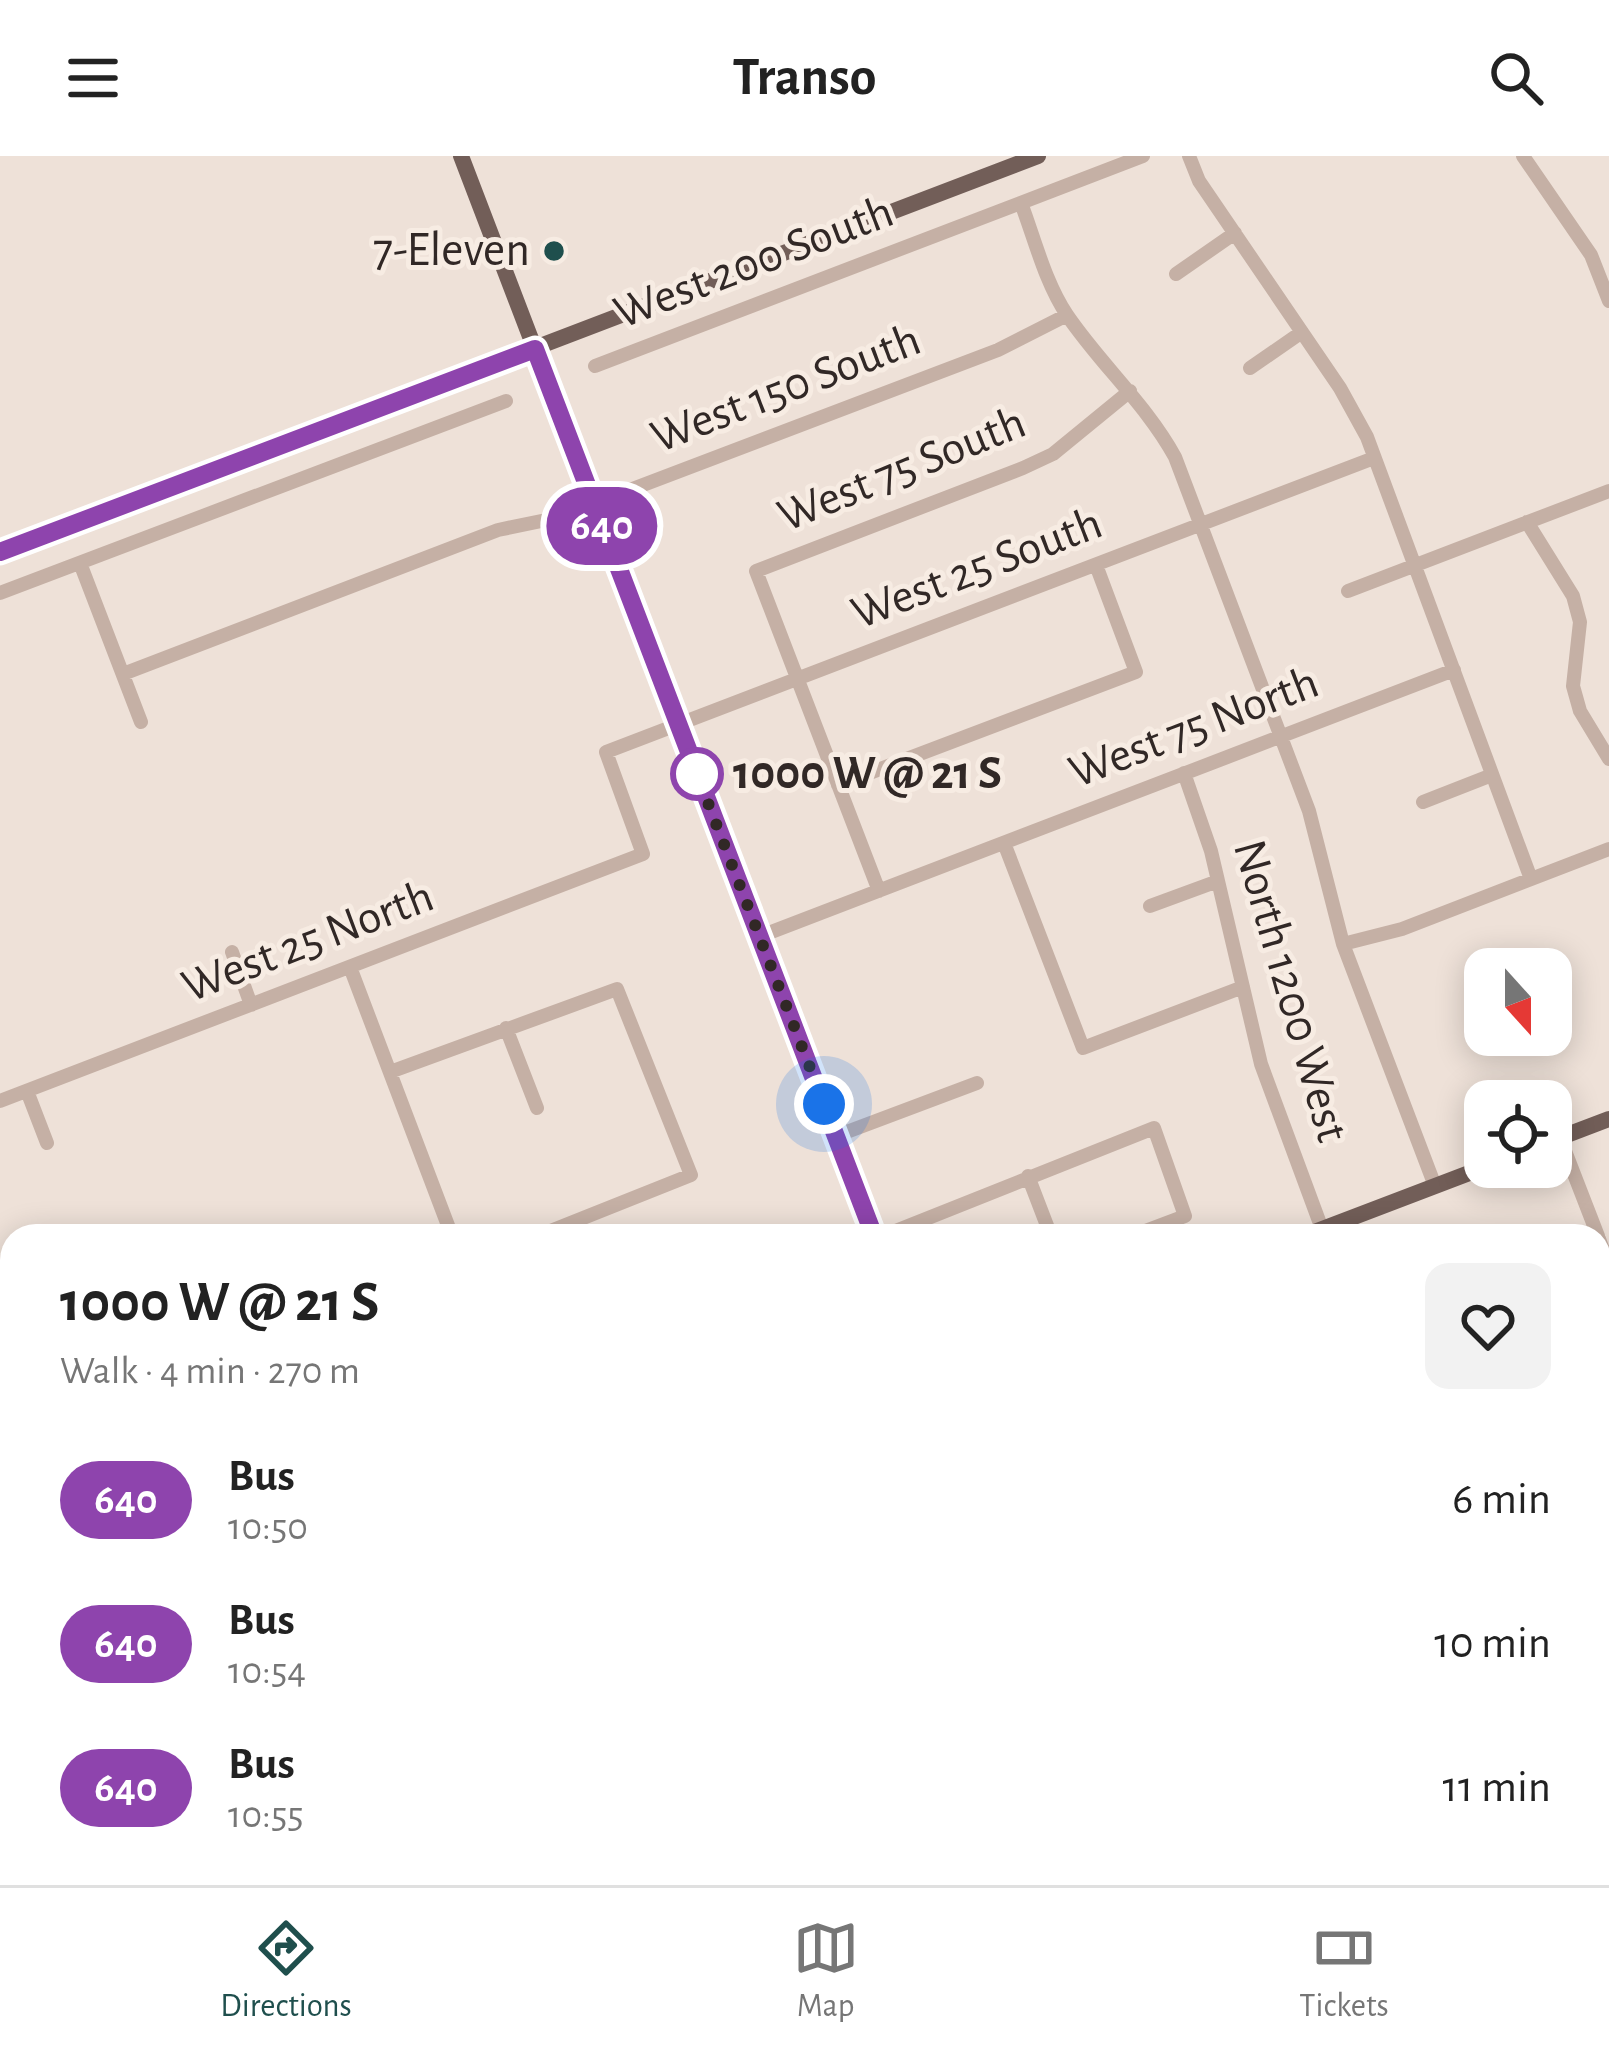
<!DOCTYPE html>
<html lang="en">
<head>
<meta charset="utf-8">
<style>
  :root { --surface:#fff; --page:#f2f2f2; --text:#222; --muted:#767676; --line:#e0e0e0; --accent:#1f4f4d }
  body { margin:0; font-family:"Alegreya Sans",sans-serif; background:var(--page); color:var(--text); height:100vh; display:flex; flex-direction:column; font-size:45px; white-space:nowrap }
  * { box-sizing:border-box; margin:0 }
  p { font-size:39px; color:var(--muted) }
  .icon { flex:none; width:66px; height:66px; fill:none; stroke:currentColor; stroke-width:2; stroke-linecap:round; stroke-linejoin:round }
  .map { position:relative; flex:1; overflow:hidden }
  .details { position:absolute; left:0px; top:1068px; width:1611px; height:663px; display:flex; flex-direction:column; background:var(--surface); border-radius:36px 36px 0 0; box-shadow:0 6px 30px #0003 }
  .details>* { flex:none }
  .badge { padding:0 24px; border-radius:39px; font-size:42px; line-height:78px }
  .needle { width:78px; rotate:159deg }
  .fabs { position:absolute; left:1464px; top:792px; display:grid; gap:24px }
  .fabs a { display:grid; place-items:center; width:108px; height:108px; border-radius:24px; background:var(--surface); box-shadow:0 6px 30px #0003; font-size:60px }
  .you { position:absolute; width:60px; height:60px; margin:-30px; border:9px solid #fff; border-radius:50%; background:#1a73e8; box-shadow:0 0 0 18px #1a73e833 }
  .map>.badge { position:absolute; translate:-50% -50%; box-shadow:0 0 0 6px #fff }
  .round { display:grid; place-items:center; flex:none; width:126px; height:126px; border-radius:24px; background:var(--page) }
  .summary { display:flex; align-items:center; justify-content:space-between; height:204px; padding:0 60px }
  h1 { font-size:57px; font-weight:600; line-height:90px }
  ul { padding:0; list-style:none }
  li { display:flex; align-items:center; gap:36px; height:144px; padding:0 60px }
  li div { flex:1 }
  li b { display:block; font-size:45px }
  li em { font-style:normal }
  li .badge { min-width:132px; font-weight:700; text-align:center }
  header { display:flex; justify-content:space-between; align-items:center; height:156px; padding:0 60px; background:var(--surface); font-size:54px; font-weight:600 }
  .menu { display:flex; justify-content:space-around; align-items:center; height:168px; border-top:3px solid var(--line); background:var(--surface); font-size:33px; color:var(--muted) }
  .menu a { display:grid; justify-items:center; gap:6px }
  .menu .on { color:var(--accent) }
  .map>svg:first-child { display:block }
  .green { fill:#b4bc99 }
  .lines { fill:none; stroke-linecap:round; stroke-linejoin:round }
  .minor { stroke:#c5b0a5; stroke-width:14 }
  .major { stroke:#725e58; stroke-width:16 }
  .line-casing { stroke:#fff; stroke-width:27 }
  .line { stroke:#8e44ad; stroke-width:18 }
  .walk { stroke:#312826; stroke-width:12; stroke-dasharray:0 21.6 }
  .poi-dot { fill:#1f4f4d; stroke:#f7ece3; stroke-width:4.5 }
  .stop-dot { fill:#fff; stroke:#8e44ad; stroke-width:6 }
  .labels { text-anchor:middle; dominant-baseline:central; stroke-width:10; stroke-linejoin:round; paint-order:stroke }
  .poi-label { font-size:48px; fill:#312826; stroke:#f7ece3; text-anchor:end }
  .street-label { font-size:48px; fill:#312826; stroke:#f7ece3 }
  .stop-label { font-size:48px; font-weight:bold; fill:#312826; stroke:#f7ece3; text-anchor:start }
</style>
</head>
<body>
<header><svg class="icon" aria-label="menu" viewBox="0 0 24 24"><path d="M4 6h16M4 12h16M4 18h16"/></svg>Transo<svg class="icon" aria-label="search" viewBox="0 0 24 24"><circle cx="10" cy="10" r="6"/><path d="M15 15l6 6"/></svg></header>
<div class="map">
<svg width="1609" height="1729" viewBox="0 0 1609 1729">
  <rect width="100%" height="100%" fill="#eee1d8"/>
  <path class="green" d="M717,1719H1106L1110,1729H730Z"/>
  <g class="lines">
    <path class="minor" d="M1189,0L1199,25L1340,232L1367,281L1531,723
      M1523,0L1591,99L1609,145
      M1021,47C1035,84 1045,126 1067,159C1101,209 1146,248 1175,301L1309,655L1343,788L1435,1030
      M1176,118L1235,77
      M595,210L1143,0
      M1250,212L1302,176
      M1527,366L1573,440L1580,466L1573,530L1580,555L1609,603
      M80,407L141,566
      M1348,435L1609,335
      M0,437L506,245
      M123,518L498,374L556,362L585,351L998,194L1067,159
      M1184,617L1211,695L1261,908L1322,1073
      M838,629L1136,516L1096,409
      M1423,646L1492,619
      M1004,687L1083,892L1243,831
      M879,735L756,415L1023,312L1053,298L1130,235
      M1150,750L1218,725
      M761,780L1454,514
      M1343,788L1402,773L1609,693
      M232,796L251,849
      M350,811L452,1080
      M506,872L537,952
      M390,916L617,833L691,1019L538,1080
      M27,935L47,987
      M0,945L643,698L606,596L1374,302
      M836,980L977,927
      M1560,982L1598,1080
      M1028,1020L1051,1080
      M883,1080L1154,972L1185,1060L1132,1080
      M1599,1083L1609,1110
      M1599,1338L1609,1335
      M1599,1613L1609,1639
      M1599,1693L1609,1690
      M0,1697L12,1729
      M300,1719L304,1729
      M530,1719L542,1729
      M1119,1719L1122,1729
      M1252,1719L1256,1729
      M1361,1719L1365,1729
      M362,1729L371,1719
      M494,1729L502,1719
      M1506,1729L1532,1719"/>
    <path class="major" d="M461,0L874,1080
      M0,396L1038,0
      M1551,985L1609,963
      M1304,1080L1485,1011
      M0,1579L12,1574"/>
  </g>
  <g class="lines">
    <defs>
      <path id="line" d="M0,396L535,193L874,1080"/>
    </defs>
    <use href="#line" class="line-casing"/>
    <use href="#line" class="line"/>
    <path class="walk" d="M697,618L695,613L824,948"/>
  </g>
  <circle class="poi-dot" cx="554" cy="95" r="12"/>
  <circle class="stop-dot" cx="697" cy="618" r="24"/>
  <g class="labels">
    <g class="poi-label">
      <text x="530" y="95">7-Eleven</text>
    </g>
    <g class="street-label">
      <text transform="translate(754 107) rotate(-21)">West 200 South</text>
      <text transform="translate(786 233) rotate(-21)">West 150 South</text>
      <text transform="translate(902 314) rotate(-22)">West 75 South</text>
      <text transform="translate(977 413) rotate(-21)">West 25 South</text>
      <text transform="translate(1194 572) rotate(-21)">West 75 North</text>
      <text transform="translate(308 786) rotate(-21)">West 25 North</text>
      <text transform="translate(1290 835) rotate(74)">North 1200 West</text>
    </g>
    <g class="stop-label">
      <text x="733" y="618">1000 W @ 21 S</text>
    </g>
  </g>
</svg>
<div class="fabs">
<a><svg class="needle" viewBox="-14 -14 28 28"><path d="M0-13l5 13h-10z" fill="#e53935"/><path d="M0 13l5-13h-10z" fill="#767676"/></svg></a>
<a><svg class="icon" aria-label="locate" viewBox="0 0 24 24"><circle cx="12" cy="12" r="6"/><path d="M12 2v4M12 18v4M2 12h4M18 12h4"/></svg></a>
</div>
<div class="you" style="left:824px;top:948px"></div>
<b class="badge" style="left:602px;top:370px;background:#8e44ad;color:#fff">640</b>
<section class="details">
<div class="summary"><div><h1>1000 W @ 21 S</h1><p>Walk · 4 min · 270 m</p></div><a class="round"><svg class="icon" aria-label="heart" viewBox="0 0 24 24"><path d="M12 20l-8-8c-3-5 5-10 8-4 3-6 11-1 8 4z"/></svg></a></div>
<ul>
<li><span class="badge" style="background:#8e44ad;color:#fff">640</span><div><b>Bus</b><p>10:50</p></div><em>6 min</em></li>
<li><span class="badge" style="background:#8e44ad;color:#fff">640</span><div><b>Bus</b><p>10:54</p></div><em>10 min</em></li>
<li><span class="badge" style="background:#8e44ad;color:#fff">640</span><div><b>Bus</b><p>10:55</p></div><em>11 min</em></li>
</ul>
</section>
</div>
<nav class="menu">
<a class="on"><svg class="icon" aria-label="directions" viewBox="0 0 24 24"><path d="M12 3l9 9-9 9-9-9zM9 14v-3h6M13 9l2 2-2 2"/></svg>Directions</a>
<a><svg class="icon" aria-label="map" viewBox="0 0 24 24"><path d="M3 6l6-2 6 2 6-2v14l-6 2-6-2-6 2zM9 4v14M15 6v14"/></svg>Map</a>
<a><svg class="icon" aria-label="tickets" viewBox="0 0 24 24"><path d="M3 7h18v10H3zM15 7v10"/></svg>Tickets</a>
</nav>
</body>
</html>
